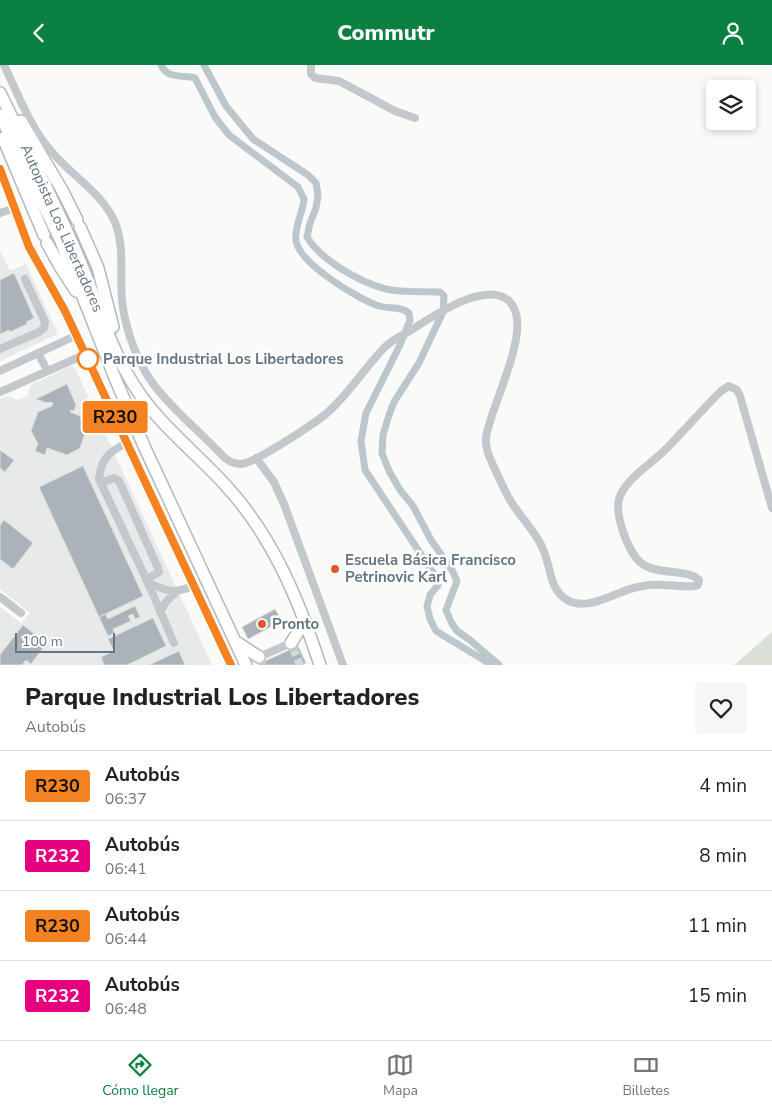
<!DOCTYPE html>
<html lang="es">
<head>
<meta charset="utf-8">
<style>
  :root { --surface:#fff; --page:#f6f6f6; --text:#222; --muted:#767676; --line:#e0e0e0; --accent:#0b8043 }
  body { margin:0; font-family:"Nunito Sans",sans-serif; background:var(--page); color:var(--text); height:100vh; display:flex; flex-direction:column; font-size:19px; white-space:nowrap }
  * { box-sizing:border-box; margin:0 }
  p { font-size:16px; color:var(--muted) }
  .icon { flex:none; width:28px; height:28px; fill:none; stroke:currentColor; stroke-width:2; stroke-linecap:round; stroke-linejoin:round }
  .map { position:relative; height:600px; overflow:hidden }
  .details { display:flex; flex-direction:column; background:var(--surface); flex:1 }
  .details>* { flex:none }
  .badge { padding:0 10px; border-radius:4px; font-size:18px; line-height:32px }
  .controls { position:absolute; left:706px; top:15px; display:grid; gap:10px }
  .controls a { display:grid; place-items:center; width:50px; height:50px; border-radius:5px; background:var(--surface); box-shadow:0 2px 8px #0003; font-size:25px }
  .scale { position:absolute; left:15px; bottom:12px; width:100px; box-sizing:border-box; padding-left:5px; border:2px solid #657683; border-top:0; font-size:14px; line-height:18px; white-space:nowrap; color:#657683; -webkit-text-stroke:4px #fff; paint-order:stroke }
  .map>.badge { position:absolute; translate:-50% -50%; box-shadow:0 0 0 2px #fff }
  .round { display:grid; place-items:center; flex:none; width:52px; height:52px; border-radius:5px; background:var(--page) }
  .headline { display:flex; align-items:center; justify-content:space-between; height:85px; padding:0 25px }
  h1 { font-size:24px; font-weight:800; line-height:38px }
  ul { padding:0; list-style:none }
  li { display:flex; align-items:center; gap:15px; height:70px; padding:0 25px; border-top:1px solid var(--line) }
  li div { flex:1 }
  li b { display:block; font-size:19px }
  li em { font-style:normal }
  li .badge { min-width:55px; font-weight:700; text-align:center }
  header { display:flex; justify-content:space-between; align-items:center; height:65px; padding:0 25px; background:var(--accent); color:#fff; font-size:22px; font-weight:800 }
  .tab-bar { display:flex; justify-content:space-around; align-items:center; height:70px; border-top:1px solid var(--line); background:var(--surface); font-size:14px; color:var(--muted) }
  .tab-bar a { display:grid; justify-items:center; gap:2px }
  .tab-bar .selected { color:var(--accent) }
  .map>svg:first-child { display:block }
  .built { fill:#e8e9e9 }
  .green { fill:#dadfd7 }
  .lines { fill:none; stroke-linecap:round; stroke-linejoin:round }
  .canal { stroke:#bbc7cb; stroke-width:7 }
  .building { fill:#aab3b9; stroke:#dcdcda }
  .minor-tunnel { stroke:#d5d9db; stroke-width:8; stroke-dasharray:8 4; stroke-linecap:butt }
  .highway-casing { stroke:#b4b9bd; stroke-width:14 }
  .minor { stroke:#c3c8cc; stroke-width:8 }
  .highway { stroke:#fff; stroke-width:11 }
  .line-casing { stroke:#fff; stroke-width:11 }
  .line { stroke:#f58220; stroke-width:8 }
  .stop-dot { fill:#fff; stroke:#f58220; stroke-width:2.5 }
  .poi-dot { fill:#e4572e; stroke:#fff; stroke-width:2 }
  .labels { text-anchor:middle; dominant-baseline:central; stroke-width:5; stroke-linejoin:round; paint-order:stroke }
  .street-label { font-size:15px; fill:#657683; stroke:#fff }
  .stop-label { font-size:15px; font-weight:bold; fill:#657683; stroke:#fff; text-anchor:start }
  .poi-label { font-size:15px; font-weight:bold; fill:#657683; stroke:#fff; text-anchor:start }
</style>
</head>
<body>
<header><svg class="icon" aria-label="back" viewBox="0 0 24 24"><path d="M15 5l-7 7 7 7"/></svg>Commutr<svg class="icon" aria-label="person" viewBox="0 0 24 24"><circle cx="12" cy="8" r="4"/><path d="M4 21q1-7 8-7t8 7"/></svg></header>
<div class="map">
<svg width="772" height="600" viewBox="0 0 772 600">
  <rect width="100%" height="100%" fill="#fafaf8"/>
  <path class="built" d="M0,185L10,206L26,199L58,269L0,296Z
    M71,301L75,303L212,600H0V542L21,558L30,548L0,524V334L6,331L19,335L27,331L31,320Z"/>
  <path class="green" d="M772,567V600H734Z"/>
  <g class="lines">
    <path class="canal" d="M161,0C167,14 183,10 195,13L215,52L229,70L298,122L304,134C303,148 294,161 296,176C300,199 358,234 379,241C389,244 401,241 409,248L410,255L400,280L366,348L361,376L365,405L436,512L438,520L430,530L427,541L430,554L436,566L492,600
      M204,0L226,41L253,74L308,110L316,118L318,130L316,143L310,158L307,172C321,195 359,217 386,224C403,228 423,226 440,227L444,231L443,247L419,298L394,337L389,350L383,370L382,388L389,406L400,425L413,441L431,475L452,505L457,516L446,545L451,557L457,566L470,575L499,600"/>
  </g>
  <path class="building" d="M14,208L34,253L26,257L27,259L10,267L9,265L0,269V215Z
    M67,319L76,340L74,346L71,345L70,347L80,351L86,365L80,383L67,390L47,383L45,390L35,386L38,379L31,366L38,347L52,341L53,338L50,337L47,338L36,334Z
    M0,385L14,395L5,407L0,403Z
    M83,401L143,531L99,552L39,422Z
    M4,455L33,478L13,504L0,494V460Z
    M135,541L140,552L135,554L133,549L128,551L131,556L113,564L114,568L108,571L99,552L105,549L108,554Z
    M275,544L282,556L248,574L242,562Z
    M153,553L166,581L127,600H104L101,592L114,586L108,574Z
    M23,560L42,575L39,579L43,583L31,599L26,595L22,600H0V590Z
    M298,581L306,598L302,600H264L263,597Z
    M179,586L185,600H149Z"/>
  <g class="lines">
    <path class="minor-tunnel" d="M293,583L300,600"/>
    <defs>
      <path id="highway" d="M0,28C27,84 56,139 80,196C97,236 109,280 132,317C157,359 196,387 228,423C274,474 299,536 320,600
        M0,50L60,174L115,313L144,381L246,600
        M21,56L62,125L77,155
        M3,73L44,170
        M80,162L98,203L113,262
        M47,178L61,203L76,226
        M238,578L259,592
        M291,578L305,556"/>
    </defs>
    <use href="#highway" class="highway-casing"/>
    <path class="minor" d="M4,0C18,29 30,62 51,86C70,109 99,126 113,153C127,181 118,214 123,243C127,268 138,299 154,320C173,345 198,365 220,388C225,394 232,399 241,399C252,399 301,367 312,359C322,353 332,344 340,335C356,318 369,298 385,282C393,274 403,270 413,264C433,251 486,215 509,236C536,261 489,343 486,373C485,382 489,392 493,400C500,415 506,431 516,444C525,457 537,469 543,484C551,502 549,524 567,535C585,545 605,533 622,527C631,523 641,521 650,520C662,518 691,524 698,520L699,515C687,503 658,511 641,498C628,487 613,447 620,431C628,413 649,400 663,387C683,367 701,346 721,326L729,321L737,325L740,331L772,443
      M311,0V9L315,13L339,16L395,46L415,53
      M0,103L29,182L65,246L231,600
      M0,148L15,143
      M0,284L39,267L44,263L45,257L25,214
      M38,288L47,305
      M0,306L77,270
      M0,327L86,289
      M127,378C110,386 101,393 99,414L148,518L174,578
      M256,393L274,417L284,439L343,600
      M101,418L114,413L118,415L120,418L158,503L159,507L146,515
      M148,518C168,526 173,529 193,521
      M0,532L21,548
      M160,547L166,537L176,527
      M263,600L259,592L291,578L293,583"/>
    <use href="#highway" class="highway"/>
  </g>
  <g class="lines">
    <defs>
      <path id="line" d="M0,104L29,182L65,246L231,600"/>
    </defs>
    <use href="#line" class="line-casing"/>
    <use href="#line" class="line"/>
  </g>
  <circle class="stop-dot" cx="88" cy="294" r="10"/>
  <g class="poi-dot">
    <circle cx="335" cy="504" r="5"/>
    <circle cx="262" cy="559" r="5"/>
  </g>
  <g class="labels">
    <g class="street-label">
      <text transform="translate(62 163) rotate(66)">Autopista Los Libertadores</text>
    </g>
    <g class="stop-label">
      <text x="103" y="294">Parque Industrial Los Libertadores</text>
    </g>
    <g class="poi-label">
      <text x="345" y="495">Escuela Básica Francisco<tspan x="345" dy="17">Petrinovic Karl</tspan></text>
      <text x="272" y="559">Pronto</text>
    </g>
  </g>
</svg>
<div class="controls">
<a><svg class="icon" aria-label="layers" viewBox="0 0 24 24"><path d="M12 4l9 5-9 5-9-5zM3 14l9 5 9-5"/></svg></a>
</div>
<div class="scale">100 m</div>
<b class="badge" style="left:115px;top:352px;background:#f58220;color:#111">R230</b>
</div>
<section class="details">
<div class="headline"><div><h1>Parque Industrial Los Libertadores</h1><p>Autobús</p></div><a class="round"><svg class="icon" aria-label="heart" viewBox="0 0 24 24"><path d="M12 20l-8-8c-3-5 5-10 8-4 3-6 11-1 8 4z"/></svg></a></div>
<ul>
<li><span class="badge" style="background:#f58220;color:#111">R230</span><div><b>Autobús</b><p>06:37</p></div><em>4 min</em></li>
<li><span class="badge" style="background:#e6007e;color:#fff">R232</span><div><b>Autobús</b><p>06:41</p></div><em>8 min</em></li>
<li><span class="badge" style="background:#f58220;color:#111">R230</span><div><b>Autobús</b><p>06:44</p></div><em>11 min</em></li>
<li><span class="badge" style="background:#e6007e;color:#fff">R232</span><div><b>Autobús</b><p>06:48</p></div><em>15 min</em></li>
</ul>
</section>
<nav class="tab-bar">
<a class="selected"><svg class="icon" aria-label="directions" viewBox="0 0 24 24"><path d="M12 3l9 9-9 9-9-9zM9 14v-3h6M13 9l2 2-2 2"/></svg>Cómo llegar</a>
<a><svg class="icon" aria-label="map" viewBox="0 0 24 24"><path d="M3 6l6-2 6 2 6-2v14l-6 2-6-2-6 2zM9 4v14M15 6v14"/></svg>Mapa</a>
<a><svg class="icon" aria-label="tickets" viewBox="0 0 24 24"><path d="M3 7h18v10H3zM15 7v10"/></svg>Billetes</a>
</nav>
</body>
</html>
